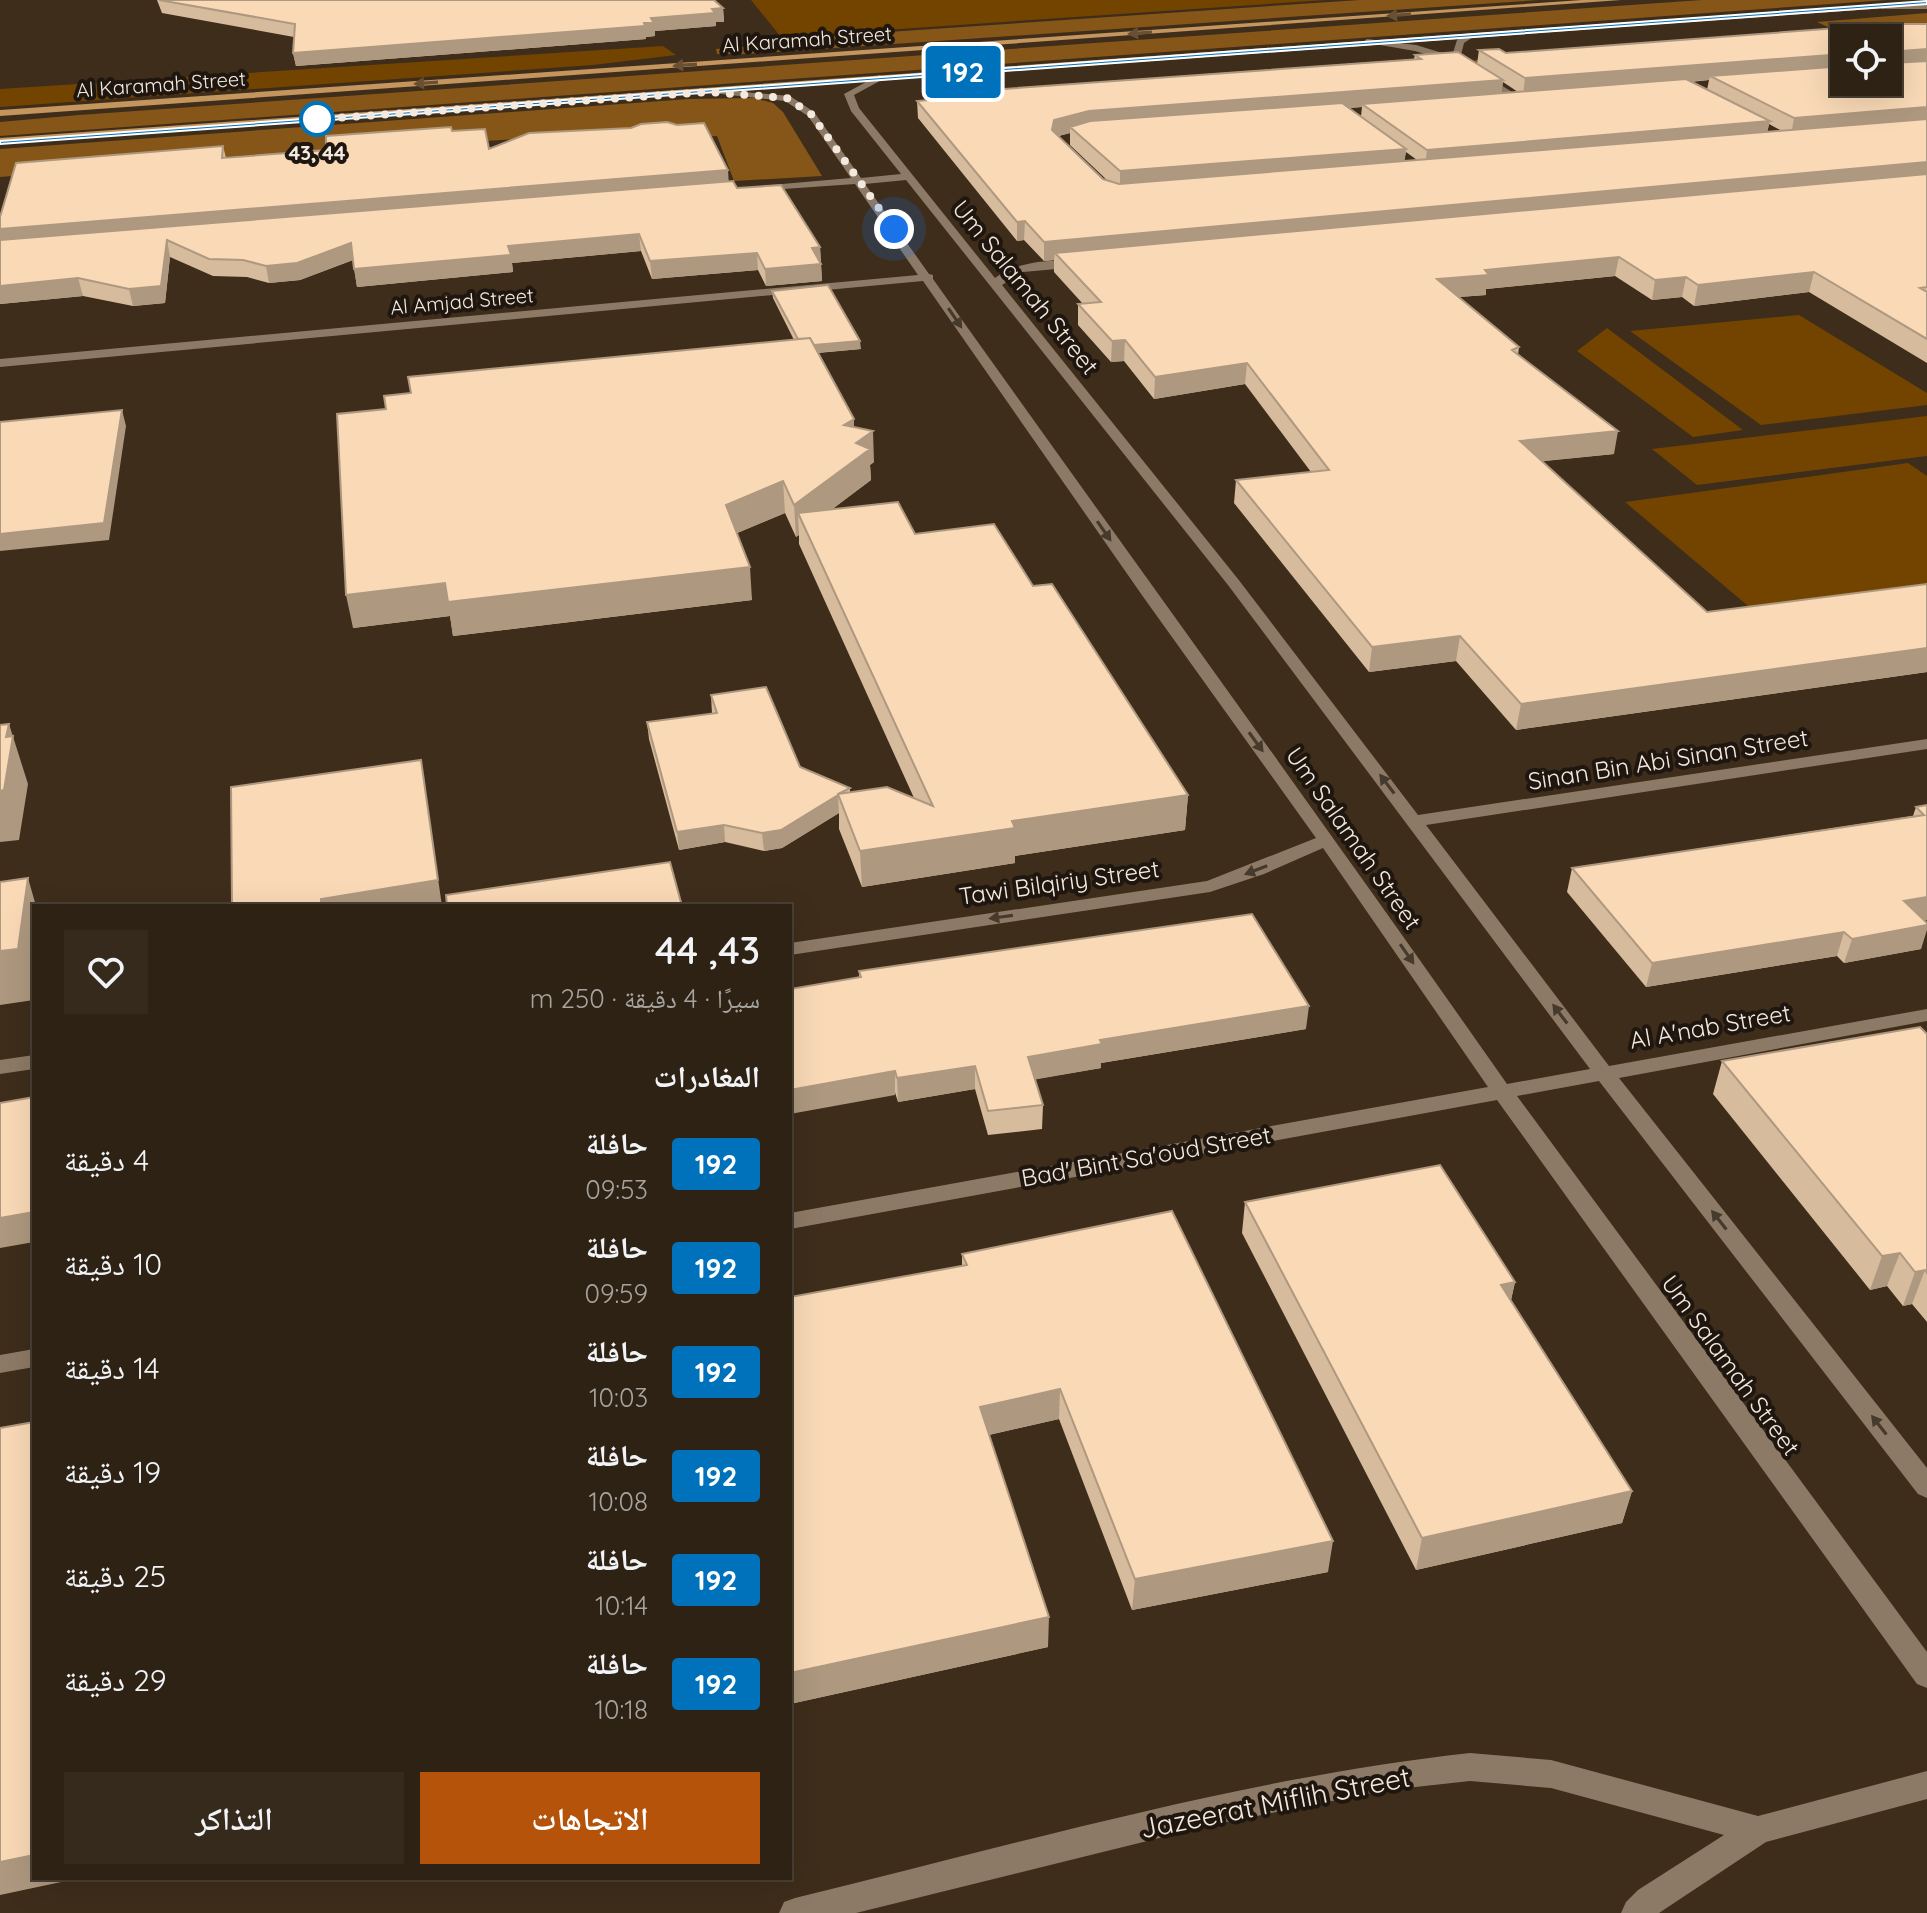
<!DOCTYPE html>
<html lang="ar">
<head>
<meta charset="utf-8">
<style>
  :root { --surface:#2e2214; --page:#362a1d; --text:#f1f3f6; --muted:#a7a4a0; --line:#493f34; --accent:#b45309 }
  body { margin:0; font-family:Quicksand,"Noto Naskh Arabic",sans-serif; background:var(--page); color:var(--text); direction:rtl; height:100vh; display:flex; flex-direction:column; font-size:30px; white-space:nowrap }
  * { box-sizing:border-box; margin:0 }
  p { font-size:26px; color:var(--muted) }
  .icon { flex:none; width:44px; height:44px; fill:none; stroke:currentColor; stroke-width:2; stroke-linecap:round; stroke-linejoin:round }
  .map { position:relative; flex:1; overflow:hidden; direction:ltr }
  .side { position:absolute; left:32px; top:904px; width:760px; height:976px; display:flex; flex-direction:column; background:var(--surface); border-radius:0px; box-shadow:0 8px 32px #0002,0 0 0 2px var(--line); direction:rtl }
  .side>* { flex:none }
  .badge { padding:0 16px; border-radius:6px; font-size:28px; line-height:52px }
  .tools { position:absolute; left:1830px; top:24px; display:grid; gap:16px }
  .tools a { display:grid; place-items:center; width:72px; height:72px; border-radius:0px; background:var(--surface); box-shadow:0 8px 32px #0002,0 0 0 2px var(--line); font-size:40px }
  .you { position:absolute; width:40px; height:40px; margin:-20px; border:6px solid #fff; border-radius:50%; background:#1a73e8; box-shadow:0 0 0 12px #1a73e833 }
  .map>.badge { position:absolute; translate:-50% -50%; box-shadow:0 0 0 4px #fff }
  h2 { padding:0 32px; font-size:30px; line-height:72px }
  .round { display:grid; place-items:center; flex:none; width:84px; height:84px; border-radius:0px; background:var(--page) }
  .overview { display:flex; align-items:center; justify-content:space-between; height:136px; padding:0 32px }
  h1 { font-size:38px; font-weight:600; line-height:60px }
  .action { display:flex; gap:16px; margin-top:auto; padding:16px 32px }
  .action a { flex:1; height:92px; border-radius:0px; background:var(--accent); color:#fff; font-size:32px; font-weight:600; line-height:92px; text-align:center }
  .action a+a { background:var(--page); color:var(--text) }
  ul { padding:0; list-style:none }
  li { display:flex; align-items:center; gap:24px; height:104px; padding:0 32px }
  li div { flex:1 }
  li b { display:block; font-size:30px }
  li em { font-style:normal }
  li .badge { min-width:88px; font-weight:700; text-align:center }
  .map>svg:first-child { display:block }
  .green { fill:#724400 }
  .forest { fill:#855618 }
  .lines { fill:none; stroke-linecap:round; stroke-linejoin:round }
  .minor { fill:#8d7a66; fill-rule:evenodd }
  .major { fill:#c5955e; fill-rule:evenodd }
  .wall { fill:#d6bb9d; fill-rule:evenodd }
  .shaded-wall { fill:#ae987f }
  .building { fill:#f9d9b6; stroke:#ae987f; stroke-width:2 }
  .oneway { fill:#6a5033 }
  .oneway2 { fill:#463a2d }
  .line { fill:#0072bc; stroke:#fff; stroke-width:2 }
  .walk { stroke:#f4e9de; stroke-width:8; stroke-dasharray:0 14.4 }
  .stop-dot { fill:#fff; stroke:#0072bc; stroke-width:4 }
  .labels { text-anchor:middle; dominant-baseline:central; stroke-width:8; stroke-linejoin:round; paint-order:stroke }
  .far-street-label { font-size:20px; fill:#f4e9de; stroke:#1f170f }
  .far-stop-label { font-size:20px; font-weight:bold; fill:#f4e9de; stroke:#1f170f }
  .street-label { font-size:24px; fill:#f4e9de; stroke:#1f170f }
  .near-street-label { font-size:28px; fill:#f4e9de; stroke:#1f170f }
</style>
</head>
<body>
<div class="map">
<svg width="1927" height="1913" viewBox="0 0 1927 1913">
  <rect width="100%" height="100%" fill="#3e2d1b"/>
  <path class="green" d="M751,0H1326L781,37Z
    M663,46L676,55L593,65L0,107V89Z
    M1799,315L1927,393V405L1761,425L1630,331Z
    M1607,328L1743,430L1693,437L1577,351Z
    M1927,416V456L1697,485L1652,449Z
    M1908,463L1927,476V600L1767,622L1625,502Z"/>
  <path class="forest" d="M1360,0H1540L746,54H717L716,49L796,43L798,39L844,35Z
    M1702,0H1887L0,136V122L79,115Z
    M1927,13V35L1844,38L1469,63L1476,60L1841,33L1817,22Z
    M754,98L773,103L783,112L822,176L734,181L717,136L678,138L602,134L220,157L209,149L88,157L86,170L0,177V149L689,99Z"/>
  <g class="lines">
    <path class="minor" d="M1884,5H1927V9H1881Z
      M1469,33L1476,35L1464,43L1460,59L1523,99V103H1517L1452,62L1415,51L1363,42L1367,39L1416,45L1452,56L1457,40Z
      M879,75L887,77L854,95L859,108L995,278C1017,261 1056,258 1083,262L1085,264L1079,267L1023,272L1002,285L1238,579L1418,815L1927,739V749L1426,825L1609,1066L1927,1009V1021L1619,1078L1927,1468V1498L1918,1494L1599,1081L1517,1096L1927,1652V1688L1917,1684L1497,1100L790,1229V1213L1488,1087L1323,848L1264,874L1210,892L790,955V943L1207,881L1316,838L1144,598L923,281L0,367V359L918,275L855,184L755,191L754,189L759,186L851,178L808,116L785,101L703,92L708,89L790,96L814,112L861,178L901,174L851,111L844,94ZM906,180L1228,585L1590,1069L1507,1084C1318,814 1124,548 933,279V275L929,274L865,184Z
      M34,1055V1069L0,1074V1060Z
      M34,1349V1367L0,1373V1355Z
      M1470,1753L1551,1760L1758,1816L1927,1771V1799L1766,1842L1659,1913H1621L1626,1902L1638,1890L1724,1835L1551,1788L1470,1781L1388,1790L1216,1824L856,1913H779L784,1902L795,1898C1018,1844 1242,1778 1470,1753Z"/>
    <path class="major" d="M1582,0H1621L0,116V110Z
      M1927,1V5L0,144V138Z"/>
  </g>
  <path class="wall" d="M157,0H714L723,8L724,22H716V26L655,31V36L646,37V39L296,66L293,53L294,37L162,13Z
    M1927,24V363L1809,292L1694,306L1682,297L1652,300L1615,276L1486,289V295L1458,297L1519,347L1518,355L1614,454L1542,461L1707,612L1927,584V672L1516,730L1456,661L1369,672L1234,503L1236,480L1311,472L1245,384L1154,399L1124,361L1111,362L1078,325V304H1083L1054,272V260L1044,261L1024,240L1017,241L918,118L917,101L940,99V96L989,93V90L1414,59L1415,55L1477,64L1479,50L1506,53ZM1844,38L1888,82H1844ZM1709,80L1707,90L1691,82ZM1503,82L1518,92L1501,93ZM1362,107L1361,116L1350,108ZM1769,124L1782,131L1767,132ZM1070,133V145L1108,181L1103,179L1059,136ZM1406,152L1417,160L1404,161Z
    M452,131L489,149L728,170V181L820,247L822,281L766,286L758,270L652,279L641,251L512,263L513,272L357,287L353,260L300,280L269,283L247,277L213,276L170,257L165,303L133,306L83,296L0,304V217L223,146L226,158L326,150Z
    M772,291L861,349L818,353L854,419V427L874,462L870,465L871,480L832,509L915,534L1033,586L1188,795L1185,830L1015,856V863L862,887L839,829V813L782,848L764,851L725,842L679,850L649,739L647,722L712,714L711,695L800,767L850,788V792L914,798L799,544V535L796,537L785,513L737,533L752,600L453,636L450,616L353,628L386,409L411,393L794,340L773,298Z
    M1927,805V920H1924L1921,949L1844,963L1837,956L1646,987L1567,892L1572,868L1913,816L1916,807Z
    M859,971L1306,1029L1101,1063V1068L1035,1079L1043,1105L1042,1129L988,1135L975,1089L898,1102L859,977Z
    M1927,1034V1322L1912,1304L1903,1306L1887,1286L1870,1290L1713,1094L1722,1061Z
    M1245,1202L1515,1282L1511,1300L1632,1491L1622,1523L1416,1570L1242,1233Z
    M962,1254L1328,1572L1132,1610L1059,1419L989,1435L1048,1647L790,1704L962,1266Z"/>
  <path class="shaded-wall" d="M723,8L724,22H716V26L655,31V36L646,37V39L296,66L293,53L644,23L651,18Z
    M1927,49V65L1888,68L1890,52Z
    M1844,54V70L1710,76L1709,80L1523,95L1525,78Z
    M1503,80L1501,97L1362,104V107L1089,128L1070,127V133L1053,137L1052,130L1054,120L1089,111Z
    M1927,107V124L1791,135L1794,118Z
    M1770,121L1766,137L1425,166L1427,150Z
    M1406,149L1404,168L1120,191V171Z
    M1927,162V180L1055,253L1054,260L1044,261V242Z
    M728,170L729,186L0,244V229Z
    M1025,221L1024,240L1017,241V222Z
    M639,234L641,251L512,263L513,272L357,287L354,269L508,246Z
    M167,240L170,257L165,303L133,306L129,289Z
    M351,243L353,260L300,280L269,283L266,266Z
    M820,247L822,281L766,286L765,269L812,248Z
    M757,253L758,270L652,279L650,261Z
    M1619,257L1615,276L1486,289V295L1434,299L1437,279L1485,270Z
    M1814,272L1809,292L1694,306L1698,285Z
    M1686,277L1682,297L1652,300L1655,280Z
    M78,278L83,296L0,304V286Z
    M1125,340L1124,361L1111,362L1112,341Z
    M860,341L861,349L802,354V347Z
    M1247,363L1245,384L1154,399L1155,377Z
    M122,410L126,426L109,540L0,551V534Z
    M854,419V449L844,425Z
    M873,431L874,462L870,465L871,480L805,530L798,513L799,535L796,537L794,505L856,443Z
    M1618,431L1614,454L1517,464L1520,441Z
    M783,481L785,513L728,537L726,505Z
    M750,567L752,600L453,636L450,616L353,628L346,595L445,583Z
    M1460,636L1456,661L1369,672L1372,647Z
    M1927,648V672L1516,730L1521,704Z
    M9,724L28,784L19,840L0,842V791L6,737Z
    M421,760L442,906H321V899Z
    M838,795L839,813L782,848L764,851L762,833Z
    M1188,795L1185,830L1015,856V863L862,887L860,851L1012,821Z
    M724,825L725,842L679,850L677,832Z
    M28,878L36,906H34V1000L0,1005V951Z
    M1927,897V920L1896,925L1904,901Z
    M1927,925V930L1921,949L1844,963L1852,939Z
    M1844,932L1837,956L1646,987L1652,963Z
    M1309,1006L1306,1029L1101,1063V1068L1027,1081L1028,1057L1100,1040Z
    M975,1066V1089L898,1102L897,1078Z
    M895,1071V1095L790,1114V1090Z
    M34,1212V1242L0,1248V1218Z
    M1900,1253L1887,1286L1870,1290L1882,1256Z
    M1925,1270L1912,1304L1903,1306L1915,1272Z
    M1515,1282L1508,1314L1501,1285Z
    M1060,1389L1059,1419L979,1437L980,1407Z
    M1632,1491L1622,1523L1416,1570L1422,1538Z
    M1333,1541L1328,1572L1132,1610L1135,1579Z
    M1049,1617L1048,1647L790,1704V1673Z
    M34,1855V1878H80L0,1895V1862Z"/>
  <path class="building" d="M159,0H714L723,8L712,9L715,13L651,18L654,23H644L645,26L293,53L295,24Z
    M1892,24H1927V49L1890,52L1889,60L1892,63L1927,61V107L1794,118L1710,76L1844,66V82H1888V38H1844V54L1525,78L1479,50L1499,49L1506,53Z
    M1458,52L1503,80L1089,111L1054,120L1052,130L1103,179L1119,184L1927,119V162L1044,242L1025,221L1017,222L917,101L942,99L940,96L991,92L989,90L1421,59L1415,55Z
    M1686,79L1770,121L1427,150L1362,104Z
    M1342,103L1406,149L1120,171L1070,127L1090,121Z
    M667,122L677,125L704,123L728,170L0,229V217L16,163L223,146L222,158L326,150V136L451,127L452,131L485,129L489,149L529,133L631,128L641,124Z
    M1927,174V287L1920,288L1927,292V339L1814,272L1698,285L1686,277L1655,280L1619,257L1485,270L1489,275L1437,279L1519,347L1512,350L1618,431L1520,441L1707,612L1927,584V648L1521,704L1460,636L1372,647L1236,480L1329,470L1247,363L1155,377L1125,340L1112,341L1078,304L1101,302L1055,253Z
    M733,181L737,188L781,185L820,247L812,248L821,264L765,269L757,253L650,261L639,234L508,246L511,255L354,269L351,243L297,263L266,266L243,260L209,259L167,240L161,286L129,289L78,278L0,286V240Z
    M828,285L860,341L814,345L810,338L798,339L772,291Z
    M810,338L854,419L844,425L873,431L856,443L870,449L794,505L783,481L726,505L750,567L448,602L445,583L346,595L337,414L386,409L384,396L411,393L408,377Z
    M122,410L104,523L0,534V422Z
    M898,502L915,534L994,524L1033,586L1052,584L1188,795L1012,821L1015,828L860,851L838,794L887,787L933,806L798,513Z
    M766,687L800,767L850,788L838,794V795L781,830L762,833L724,825L677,832L647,722L717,713L711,695Z
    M9,724L6,737L13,736L4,790L0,791V725Z
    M421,760L438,880L321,899V906H232L231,787Z
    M1927,805V897L1904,901L1927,923V925L1852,939L1844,932L1652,963L1572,868L1924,815L1916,807Z
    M670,862L682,906H447L446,895Z
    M28,878L18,949L0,951V882Z
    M1252,914L1309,1006L1100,1040L1102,1044L1028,1057L1043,1105L988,1111L975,1066L897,1078L895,1071L790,1090V989L861,977L859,971Z
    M1920,1027L1927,1034V1273L1925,1270L1915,1272L1900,1253L1882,1256L1722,1061Z
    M34,1097V1212L0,1218V1103Z
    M1440,1165L1515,1282L1501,1285L1632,1491L1422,1538L1245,1202Z
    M1172,1211L1333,1541L1135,1579L1060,1389L980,1407L1049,1617L790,1673V1297L967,1265L962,1254Z
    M34,1422V1855L0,1862V1428Z"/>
  <defs><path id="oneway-solid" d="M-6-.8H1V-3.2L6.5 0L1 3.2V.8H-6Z" transform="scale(2)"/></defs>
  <g class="oneway">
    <use href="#oneway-solid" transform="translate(1399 15) rotate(176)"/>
    <use href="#oneway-solid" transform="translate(1140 33) rotate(176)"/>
    <use href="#oneway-solid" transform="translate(685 65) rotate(176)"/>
    <use href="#oneway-solid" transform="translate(426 83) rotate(176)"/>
  </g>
  <g class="oneway2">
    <use href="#oneway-solid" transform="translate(955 318) rotate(56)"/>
    <use href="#oneway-solid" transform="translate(1104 531) rotate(55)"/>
    <use href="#oneway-solid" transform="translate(1256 742) rotate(54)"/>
    <use href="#oneway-solid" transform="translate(1387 784) rotate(-127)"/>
    <use href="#oneway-solid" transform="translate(1256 870) rotate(159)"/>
    <use href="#oneway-solid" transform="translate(1001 917) rotate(172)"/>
    <use href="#oneway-solid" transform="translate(1407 954) rotate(55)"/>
    <use href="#oneway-solid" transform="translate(1560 1014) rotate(-127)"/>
    <use href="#oneway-solid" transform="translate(1719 1220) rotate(-128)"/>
    <use href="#oneway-solid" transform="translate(1879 1425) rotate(-128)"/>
  </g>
  <path class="line" d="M1927,1V4L0,144V141Z"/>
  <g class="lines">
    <path class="walk" d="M317,119L308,120L708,92L787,98L811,114L894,229"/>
  </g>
  <circle class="stop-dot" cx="317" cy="119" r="16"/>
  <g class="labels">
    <g class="far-street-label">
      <text transform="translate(807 39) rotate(-4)">Al Karamah Street</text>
      <text transform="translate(161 84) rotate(-4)">Al Karamah Street</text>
      <text transform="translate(462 301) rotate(-5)">Al Amjad Street</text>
    </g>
    <g class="far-stop-label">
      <text x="317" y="152">43, 44</text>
    </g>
    <g class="street-label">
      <text transform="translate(1026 287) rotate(51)">Um Salamah Street</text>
      <text transform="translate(1668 759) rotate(-9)">Sinan Bin Abi Sinan Street</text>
      <text transform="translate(1354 838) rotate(55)">Um Salamah Street</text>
      <text transform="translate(1059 882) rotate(-8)">Tawi Bilqiriy Street</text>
      <text transform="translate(1710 1026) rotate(-10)">Al A'nab Street</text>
      <text transform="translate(1146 1156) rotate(-10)">Bad' Bint Sa'oud Street</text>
      <text transform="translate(1731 1365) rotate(54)">Um Salamah Street</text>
    </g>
    <g class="near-street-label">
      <text transform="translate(1275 1802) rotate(-11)">Jazeerat Miflih Street</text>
    </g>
  </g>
</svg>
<div class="tools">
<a><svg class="icon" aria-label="locate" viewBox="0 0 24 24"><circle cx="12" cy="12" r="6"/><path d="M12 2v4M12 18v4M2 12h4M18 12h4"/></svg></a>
</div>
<div class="you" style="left:894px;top:229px"></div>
<b class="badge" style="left:963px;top:72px;background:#0072bc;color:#fff">192</b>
<section class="side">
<div class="overview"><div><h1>43, 44</h1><p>سيرًا · 4 دقيقة · 250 m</p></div><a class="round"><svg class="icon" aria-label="heart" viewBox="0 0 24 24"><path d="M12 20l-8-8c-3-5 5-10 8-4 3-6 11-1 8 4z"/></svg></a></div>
<h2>المغادرات</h2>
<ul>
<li><span class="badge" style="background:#0072bc;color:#fff">192</span><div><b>حافلة</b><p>09:53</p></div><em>4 دقيقة</em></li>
<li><span class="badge" style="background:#0072bc;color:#fff">192</span><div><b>حافلة</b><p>09:59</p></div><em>10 دقيقة</em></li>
<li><span class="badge" style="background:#0072bc;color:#fff">192</span><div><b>حافلة</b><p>10:03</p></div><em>14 دقيقة</em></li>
<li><span class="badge" style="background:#0072bc;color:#fff">192</span><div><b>حافلة</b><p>10:08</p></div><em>19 دقيقة</em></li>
<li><span class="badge" style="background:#0072bc;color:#fff">192</span><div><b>حافلة</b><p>10:14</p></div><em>25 دقيقة</em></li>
<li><span class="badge" style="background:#0072bc;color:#fff">192</span><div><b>حافلة</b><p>10:18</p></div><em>29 دقيقة</em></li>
</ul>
<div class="action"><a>الاتجاهات</a><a>التذاكر</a></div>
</section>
</div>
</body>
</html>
